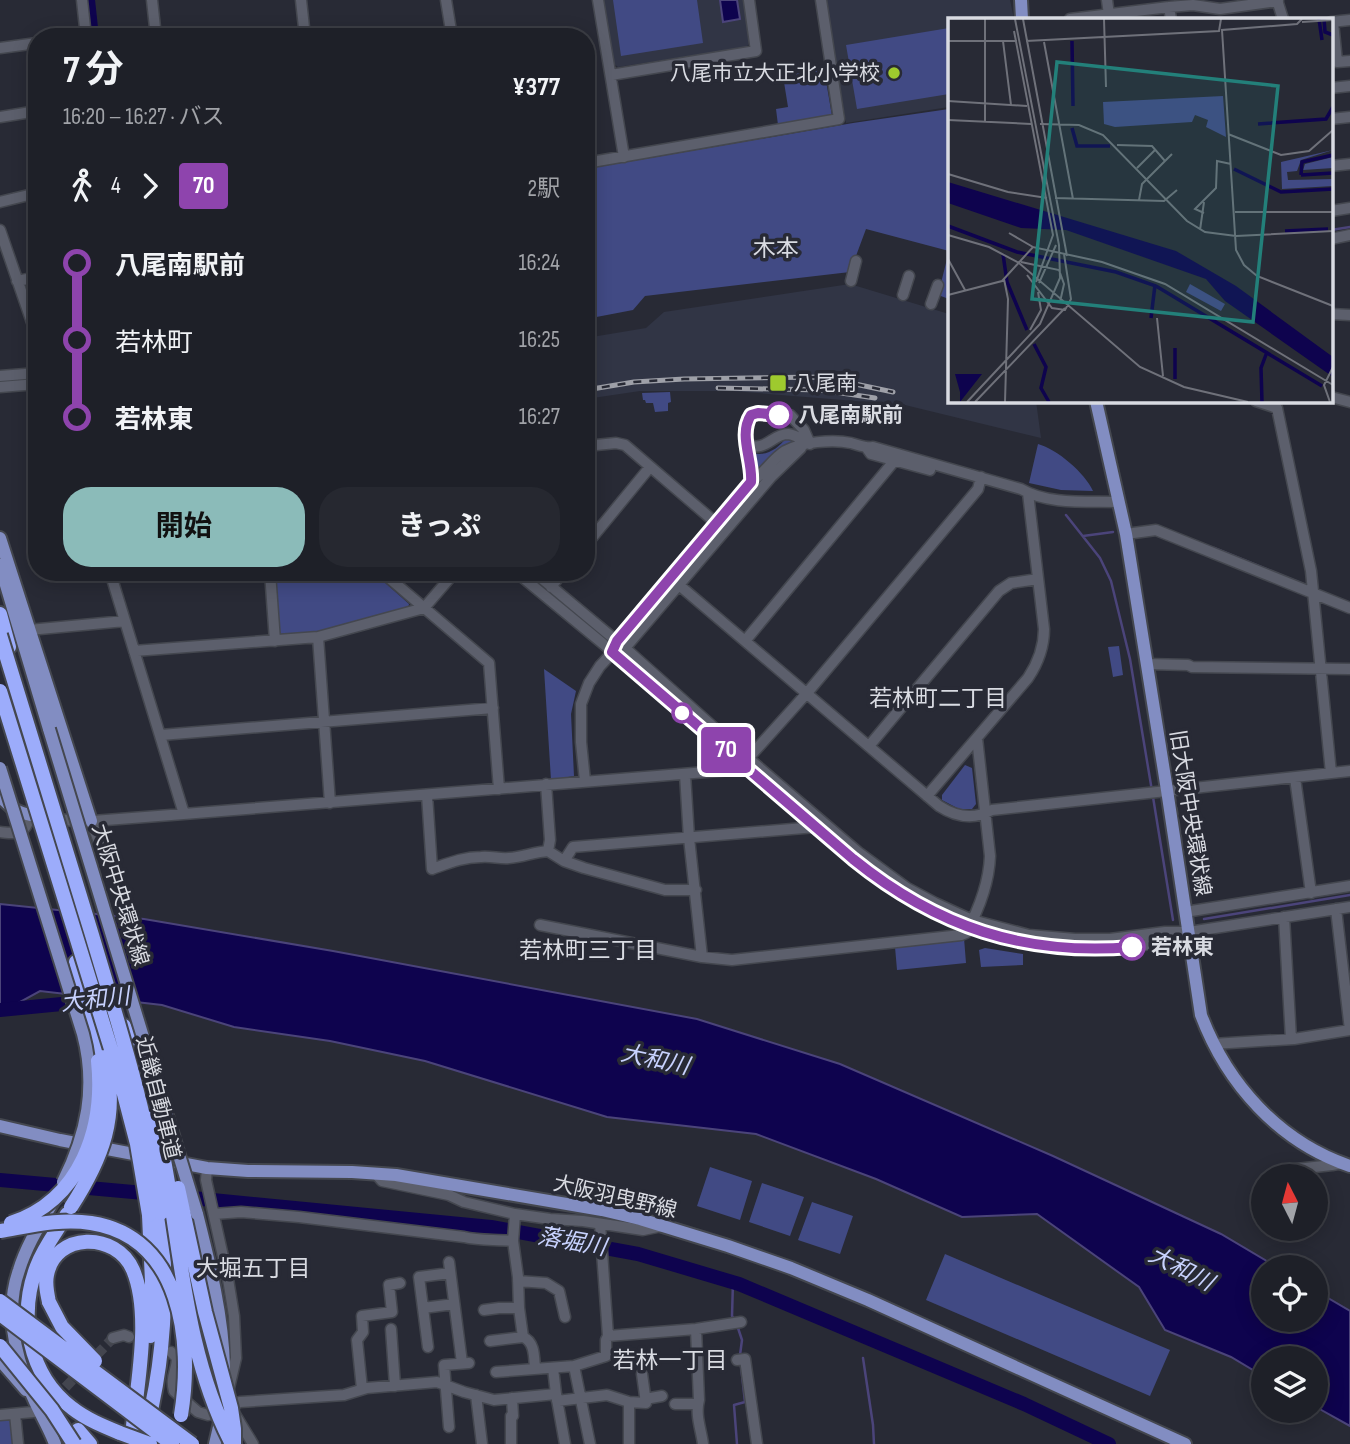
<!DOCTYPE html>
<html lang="ja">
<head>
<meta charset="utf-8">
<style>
  :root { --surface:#1e2028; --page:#262830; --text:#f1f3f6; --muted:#a1a3a8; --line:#3c3e45; --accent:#8bbbb9 }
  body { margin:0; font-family:"Sofia Sans Condensed","Noto Sans JP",sans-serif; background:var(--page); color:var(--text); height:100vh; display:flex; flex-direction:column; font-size:26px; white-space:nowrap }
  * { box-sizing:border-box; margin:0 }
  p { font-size:23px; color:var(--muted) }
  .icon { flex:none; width:38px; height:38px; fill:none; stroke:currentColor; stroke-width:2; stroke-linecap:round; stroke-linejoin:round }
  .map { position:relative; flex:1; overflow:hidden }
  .details { position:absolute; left:28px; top:28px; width:567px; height:553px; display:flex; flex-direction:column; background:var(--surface); border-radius:28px; box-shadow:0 4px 18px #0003,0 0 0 2px var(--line) }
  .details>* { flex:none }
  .badge { padding:0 14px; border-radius:5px; font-size:24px; line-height:46px }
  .needle { width:46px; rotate:354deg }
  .buttons { position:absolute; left:1251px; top:1164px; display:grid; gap:14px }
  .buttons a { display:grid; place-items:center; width:77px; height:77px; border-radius:50%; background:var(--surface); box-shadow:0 4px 18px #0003,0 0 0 2px var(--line); font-size:35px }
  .map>.badge { position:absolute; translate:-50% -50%; box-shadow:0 0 0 4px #fff }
  .legs { display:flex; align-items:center; gap:10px; height:77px; padding:0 35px; font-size:23px }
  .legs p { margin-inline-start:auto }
  .head { display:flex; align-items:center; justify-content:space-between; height:119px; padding:0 35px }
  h1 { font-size:38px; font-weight:700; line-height:52px }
  .button { display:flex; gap:14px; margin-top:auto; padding:14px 35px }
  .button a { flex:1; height:80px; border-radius:28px; background:var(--accent); color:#111; font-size:28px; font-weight:700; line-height:80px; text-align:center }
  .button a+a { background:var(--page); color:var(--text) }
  ul { padding:0 35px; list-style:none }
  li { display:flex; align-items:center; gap:24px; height:77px; font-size:26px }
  li i { display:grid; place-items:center; width:10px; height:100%; margin:0 9px; background:currentColor }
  li i::after { content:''; width:18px; height:18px; margin:-9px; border:5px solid; border-radius:50%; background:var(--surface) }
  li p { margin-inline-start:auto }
  li:first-child i { background:linear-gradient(#0000 50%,currentColor 0) }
  li:last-child i { background:linear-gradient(currentColor 50%,#0000 0) }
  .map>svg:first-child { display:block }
  .built { fill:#313545 }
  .green { fill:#414a84 }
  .water { fill:#0e034e; stroke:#4b447a; stroke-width:2 }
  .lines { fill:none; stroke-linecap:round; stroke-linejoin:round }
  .stream { stroke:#4b447a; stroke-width:2.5 }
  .river { stroke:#0e034e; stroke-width:14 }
  .minor-tunnel { stroke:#43454f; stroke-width:10; stroke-dasharray:10 5; stroke-linecap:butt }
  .minor-casing { stroke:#44474f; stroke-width:13 }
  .major-casing { stroke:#44474f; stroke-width:16 }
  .highway-casing { stroke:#44474f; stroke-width:18 }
  .minor { stroke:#5c5f6c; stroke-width:10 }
  .major { stroke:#828dc2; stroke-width:12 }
  .highway { stroke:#9cacfb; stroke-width:14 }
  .rail-casing { stroke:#9ea0a8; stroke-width:5 }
  .rail { stroke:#282a35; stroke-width:2.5; stroke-dasharray:8; stroke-linecap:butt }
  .major-bridge-casing { stroke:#44474f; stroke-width:16; stroke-linecap:butt }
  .highway-bridge-casing { stroke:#44474f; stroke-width:18; stroke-linecap:butt }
  .major-bridge { stroke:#828dc2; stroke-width:12 }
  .highway-bridge { stroke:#9cacfb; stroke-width:14 }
  .line-1-casing { stroke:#fff; stroke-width:16 }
  .line-1 { stroke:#8e44ad; stroke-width:10 }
  .poi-dot { fill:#9eca2e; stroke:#282a35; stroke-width:2.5 }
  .stop-1-dot { fill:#fff; stroke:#8e44ad; stroke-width:3.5 }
  .labels { text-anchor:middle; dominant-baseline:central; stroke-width:7; stroke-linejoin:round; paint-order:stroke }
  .poi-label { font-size:21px; fill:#d9dbe2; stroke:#282a35; text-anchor:end }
  .stop-label { font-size:21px; font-weight:bold; fill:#d9dbe2; stroke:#282a35; text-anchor:start }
  .street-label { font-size:21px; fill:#d9dbe2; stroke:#282a35 }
  .neighbourhood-label { font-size:23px; fill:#d9dbe2; stroke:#282a35 }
  .water-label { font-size:23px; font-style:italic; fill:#c8d2fe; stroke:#282a35 }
  .inset-river { fill:none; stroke:#0e034e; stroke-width:3.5 }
  .inset-road { fill:none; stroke:#6f717a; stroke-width:2 }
  .view { fill:#23807a; fill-opacity:0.15; stroke:#23807a; stroke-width:3.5 }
  .inset-edge { fill:none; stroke:#d9dbe2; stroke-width:3.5 }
</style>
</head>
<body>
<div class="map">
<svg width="1350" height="1444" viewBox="0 0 1350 1444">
  <rect width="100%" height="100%" fill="#282a35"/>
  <path class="built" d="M604,0H744L750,41L747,47L618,67L613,63Z
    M826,0H1010L1014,19H949V107L846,123Z
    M850,284L949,314V401H1036L1041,438L905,405L732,391H640L586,399V338L646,328L664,312Z"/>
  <path class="green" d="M613,0H697L703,43L621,56Z
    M949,28V94L857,109L846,45Z
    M824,69L832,116L778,125L776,109L788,107L783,76Z
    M949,109V299L938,295L949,251L866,229L850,272L645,296L633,310L586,319V169L853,123Z
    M670,392L671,402L668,403V411L655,412L653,403H646L645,400H643L642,393Z
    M786,438L798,442L759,471L757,469L753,453C766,457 779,448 786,438Z
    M1038,444C1057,449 1085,473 1093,491L1061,490L1029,483Z
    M274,572H373L409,604L408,608L320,632L282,636L279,632Z
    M1119,646L1123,675L1113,677L1108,647Z
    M544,669L576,691L571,714L574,776L551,780Z
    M965,765L972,768L976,804L972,809H959L942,800V795Z
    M964,938L966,963L897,970L895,947Z
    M985,948L1023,954V965L981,967L979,950Z
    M710,1167L752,1181L740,1220L697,1206Z
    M762,1183L804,1197L790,1236L749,1222Z
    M812,1202L853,1216L840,1254L798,1240Z
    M945,1254L1170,1350L1150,1396L926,1300Z
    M11,1417L14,1444H0V1419Z"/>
  <path class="water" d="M720,0H737L740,19L723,22Z
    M0,904L144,919L333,951L697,1019L840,1064L1053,1156L1221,1234L1277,1267H1264V1320H1316V1291L1350,1311V1426L1316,1407V1358H1264L1263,1376L1231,1357L1165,1330L1139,1287L1037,1214L962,1217L876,1179L756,1134L607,1117L425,1061L330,1041L234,1027L162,1005L40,991L0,1013Z"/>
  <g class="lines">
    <path class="stream" d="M1331,230L1350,227
      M1066,515L1100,558L1111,581L1130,659L1152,791
      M1083,536L1113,532
      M1214,548L1308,586
      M1153,797L1173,920
      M1204,919L1350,895
      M733,1282L732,1316L734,1319
      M737,1325L742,1340L740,1355
      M863,1358L873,1425L874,1444
      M737,1444L734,1405L745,1402L741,1366"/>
    <path class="river" d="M88,0L92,37
      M0,1010L123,998
      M0,1180L155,1194
      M182,1197L491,1227L638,1254L739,1284L1024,1404L1109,1444"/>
    <path class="minor-tunnel" d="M55,1398L113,1338"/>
    <defs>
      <path id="minor" d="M82,0L86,37
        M152,0L156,37
        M301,0L305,37
        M446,0L452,37
        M598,0L624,157
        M1107,0L1109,15
        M1277,0L1283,19
        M1169,7L1171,19
        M1070,19L1169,7L1193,5L1220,9L1278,1
        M1331,22L1350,20
        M1333,22L1337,62L1350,61
        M0,48L37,43
        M611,75L756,51L749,0
        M1331,88L1350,86
        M0,117L37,111
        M1331,119L1350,117
        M586,163L839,119L821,0
        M1331,166L1350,164
        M0,202L37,193
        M1331,211L1350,208
        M0,230L37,337
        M1331,239L1350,235
        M17,281L37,277
        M851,281L856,261
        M903,295L909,276
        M931,304L938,285
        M1331,314L1350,315
        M0,376L37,373
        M0,387L37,384
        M1331,397L1350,402
        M1256,401L1277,408L1311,571L1331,773
        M746,444C766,453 772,434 788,434C796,435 803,440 809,443
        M586,446L616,443L625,445L716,523
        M866,447L871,454L930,470
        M751,482C753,460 738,435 751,415L758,413L790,415L804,430L810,444
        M1126,534L1156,530L1350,608
        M586,545L650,467
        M110,572L184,814
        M270,572L275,641
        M382,572L489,663L499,789
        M516,572L613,652L839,848C917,912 986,946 1087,948C1119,949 1152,947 1182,935
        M534,572L625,648L748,758L858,852L907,888L935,903L972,920L1029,935L1075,939H1110L1165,932H1189L1350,907
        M111,576L148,572
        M679,585L939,806C956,817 974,820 992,810L1350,771
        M551,587L563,572
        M29,630L125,621
        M318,637L330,803
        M745,641L895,460
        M620,650L625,648L771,477L801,448
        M134,651L318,637L424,608L455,572
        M1147,664L1188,665L1192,667L1350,669
        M161,735L493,708
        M869,746L999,591L1011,583L1038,579
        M685,774L689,838L702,957
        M1295,778L1311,893
        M585,781L581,742V704L589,683L600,666L613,652L616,641L626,629L751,482C764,474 772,459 785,451C801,442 833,439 851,443C859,445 865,448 873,447L1021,489C1048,505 1088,501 1119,502
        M427,795L432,869C449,863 463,857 481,857C491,856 500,859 509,858C523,857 534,852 548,851L550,840L546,784
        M927,796L1028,678C1038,663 1044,648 1044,629L1028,493
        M53,818L80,822L171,815L731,770L743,764L807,693L978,489L981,477
        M91,821L102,850
        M0,832C20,834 24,835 31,815L38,816
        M548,851L564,861L584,868L665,890H696
        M564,861L573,847L816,827
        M1336,909L1350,1030
        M1185,912L1350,886
        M1284,917L1291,1039
        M540,925L702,957L732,960L961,935L966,933C979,909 989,884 990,856L977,738
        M1213,1044L1294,1039L1350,1030
        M207,1168L206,1180L228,1279L234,1316L236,1358L228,1392
        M1288,1170L1332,1165L1343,1163
        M375,1173L382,1181L449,1195L464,1202L515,1214L550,1219L583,1221L643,1230L662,1226
        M214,1214L241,1212L299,1217L464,1237C480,1241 496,1239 513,1241
        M515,1214L513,1241L518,1277L519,1308L523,1337C535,1342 534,1357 535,1369
        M600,1224L608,1336
        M449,1262L462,1363
        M518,1281L546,1283L559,1291L565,1317
        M423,1308L454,1304
        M484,1310L499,1308H519
        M391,1329L395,1386
        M696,1329L699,1400C695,1415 701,1429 703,1444
        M113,1338L124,1335L129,1337
        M490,1341L523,1337
        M428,1347L419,1277L450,1273
        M171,1352L177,1358C177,1371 170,1376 174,1391L198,1412L208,1415L240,1402L344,1395L367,1388L437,1382L464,1392L494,1400L556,1394
        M737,1360L745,1359L757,1444
        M574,1366L590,1444
        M553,1368L556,1394L565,1444
        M496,1372L574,1366L606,1356V1340L608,1336L696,1329L741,1322
        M362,1389L357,1340L363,1332L362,1316L392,1312L389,1285L400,1283
        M476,1395L482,1444
        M645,1399L662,1396
        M557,1401L607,1395L629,1402L646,1403L642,1374
        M675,1404H697
        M15,1414L18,1444
        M233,1414L236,1416L253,1444
        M0,1415L33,1412L44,1408
        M449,1427L444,1365L469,1363
        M511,1444V1416H513L512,1398
        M629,1444V1402"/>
      <path id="major" d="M1021,0L1022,19
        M1096,401L1126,534L1167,790L1201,1015C1227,1084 1279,1142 1350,1166
        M0,538L91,821
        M0,565L49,729
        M0,795C8,807 17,813 31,815
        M0,1126L60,1140L207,1168L248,1171L352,1172L396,1175L602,1210L640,1219L728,1246L791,1268L868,1300L1185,1444
        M197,1214C210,1265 223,1316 224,1368
        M0,1360L26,1390
        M55,1444C48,1425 37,1409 30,1390C14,1353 5,1309 19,1270C27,1244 42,1221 55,1198
        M215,1444L221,1418"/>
      <path id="highway" d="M0,614L9,647
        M76,962L98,1057
        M124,1026L137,1057L155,1113
        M67,1214C57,1231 44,1247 37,1266C18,1315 28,1375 72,1408C86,1419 103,1426 120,1433
        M149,1215L152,1282L150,1336
        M49,1302C47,1293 45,1284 47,1275C55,1232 116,1231 133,1270C151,1313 138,1379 133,1426
        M78,1430L90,1444
        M142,1444C165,1369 168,1290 161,1213"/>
    </defs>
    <use href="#minor" class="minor-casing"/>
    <use href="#major" class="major-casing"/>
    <use href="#highway" class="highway-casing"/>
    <use href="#minor" class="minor"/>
    <use href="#major" class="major"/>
    <use href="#highway" class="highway"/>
    <defs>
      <path id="rail" d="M718,388L821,390L875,398
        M586,390L634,382L684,379L822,377L893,392"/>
    </defs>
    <use href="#rail" class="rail-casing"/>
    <use href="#rail" class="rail"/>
    <defs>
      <path id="major-bridge" d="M49,729L197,1214
        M0,768L83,1034C97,1087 87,1134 63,1182"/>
      <path id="highway-bridge" d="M0,635C30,735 61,835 92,935C119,1026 149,1119 161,1213
        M0,691L119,1075L137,1144L149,1215
        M155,1113C161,1145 168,1177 172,1209C184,1288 194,1372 232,1444
        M178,1188L205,1312L231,1408L234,1429V1444
        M71,1207C102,1159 120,1115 104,1057
        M11,1223C81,1200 105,1128 98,1061
        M0,1231C30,1226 61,1218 91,1223C182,1237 193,1342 181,1415
        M0,1301L192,1444
        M49,1302L62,1327L95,1361
        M0,1314L172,1444
        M0,1346L52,1410L74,1444
        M120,1433L150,1444"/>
    </defs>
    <use href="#major-bridge" class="major-bridge-casing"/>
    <use href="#highway-bridge" class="highway-bridge-casing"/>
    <use href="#major-bridge" class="major-bridge"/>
    <use href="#highway-bridge" class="highway-bridge"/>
  </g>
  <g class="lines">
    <defs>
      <path id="line-1" d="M779,415L758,413L751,415C738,435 753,460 751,482L617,641L612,652L853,859C937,927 1024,956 1132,947"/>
    </defs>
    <use href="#line-1" class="line-1-casing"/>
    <use href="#line-1" class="line-1"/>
  </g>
  <g class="poi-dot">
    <circle cx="894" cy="73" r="7"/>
    <rect x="769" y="374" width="18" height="18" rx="3.5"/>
  </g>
  <g class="stop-1-dot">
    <circle cx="779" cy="415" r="12"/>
    <circle cx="682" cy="713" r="9"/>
    <circle cx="1132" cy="947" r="12"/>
  </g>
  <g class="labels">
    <g class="poi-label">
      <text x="880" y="73">八尾市立大正北小学校</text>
      <text x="794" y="383" text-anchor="start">八尾南</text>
    </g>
    <g class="stop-label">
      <text x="798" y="415">八尾南駅前</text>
      <text x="1151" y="947">若林東</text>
    </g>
    <g class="street-label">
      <text transform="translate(1190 813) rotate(81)">旧大阪中央環状線</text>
      <text transform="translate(120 895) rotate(73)">大阪中央環状線</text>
      <text transform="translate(158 1098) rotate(76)">近畿自動車道</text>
      <text transform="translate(615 1197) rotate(13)">大阪羽曳野線</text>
    </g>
    <g class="neighbourhood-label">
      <text x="776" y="249">木本</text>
      <text x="938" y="699">若林町二丁目</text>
      <text x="588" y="951">若林町三丁目</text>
      <text x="253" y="1269">大堀五丁目</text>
      <text x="670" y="1361">若林一丁目</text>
    </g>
    <g class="water-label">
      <text transform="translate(95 1000) rotate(-6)">大和川</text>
      <text transform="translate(655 1060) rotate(12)">大和川</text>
      <text transform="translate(572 1242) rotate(10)">落堀川</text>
      <text transform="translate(1181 1269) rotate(27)">大和川</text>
    </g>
  </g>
  <g transform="translate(948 18)">
    <rect width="385" height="385" fill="#282a35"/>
    <path d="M275,78L278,119L258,109L260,102L247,97L244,104L167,109L156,106L155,84ZM385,132L353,142L349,153L339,154L340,162L385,161V168L334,171L333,144ZM385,139V150L355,152L357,146ZM242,266L277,286L273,293L238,274Z" fill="#414a84"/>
    <path d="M0,164L228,233L288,268L385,339V359L277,283L258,261L118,212L73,210L0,185ZM7,356H34L12,384V374Z" fill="#0e034e"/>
    <path class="inset-river" d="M371,1L374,22M376,1L377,14L385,17M124,23L125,88M310,106L378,101L385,89M124,110L129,128H162M286,151L333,174L385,171M353,157L354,144L385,137M353,157L385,155M0,208L69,234L168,254L208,268L374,368M337,213L380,211M55,236L59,264L79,312M203,300L207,267M86,326L98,349L93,370L101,384M227,330V361M314,384L313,350L319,334"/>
    <path class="inset-road" d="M75,1L119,238M156,1L158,69M354,1L349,6L274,12L288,232L296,247L309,258L385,288M354,4L385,2M66,13L105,217L88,264M0,23H69M55,23L63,87M78,23L271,13L273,1M96,24L125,181M0,83L79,88M0,102L83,106M37,104V1M92,106L131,107L155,117L239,203L257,214L288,218L385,213M280,116L333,137L361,133L385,112M169,127L204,128L217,143M189,150L207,132M0,156L60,174M60,174L99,180M107,180L216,183L229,172M191,182L194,166L224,136M287,194H385M256,195L247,191L268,170L269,143L283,146M252,212L256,184M61,215L85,229M0,217L41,229L71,245L192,349L236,369L300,384M0,241L17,272M73,244L111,252L116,266L112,284M79,257L104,290L117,292L123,281L116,236M56,261L60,281L57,384M91,265L108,227M0,277L54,263L85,229L154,244L217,266L385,367M209,300L215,358M82,312L93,292L90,274M19,384L92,306L112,260L111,227L67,1M27,384L117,290M382,384L376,367L385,349"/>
    <path class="view" d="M109,44L330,68L305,304L84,281Z"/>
    <rect width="385" height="385" class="inset-edge"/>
  </g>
</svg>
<div class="buttons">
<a><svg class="needle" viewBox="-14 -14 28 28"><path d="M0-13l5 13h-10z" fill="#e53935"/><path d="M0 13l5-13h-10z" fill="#a1a3a8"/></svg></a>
<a><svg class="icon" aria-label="locate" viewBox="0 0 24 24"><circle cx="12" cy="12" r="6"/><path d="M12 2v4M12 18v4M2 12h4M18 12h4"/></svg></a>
<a><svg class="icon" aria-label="layers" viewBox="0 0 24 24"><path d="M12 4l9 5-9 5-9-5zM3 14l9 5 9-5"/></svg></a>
</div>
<b class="badge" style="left:726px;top:750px;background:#8e44ad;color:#fff">70</b>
<section class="details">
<div class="head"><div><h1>7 分</h1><p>16:20 – 16:27 · バス</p></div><b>¥377</b></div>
<div class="legs"><svg class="icon" aria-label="walk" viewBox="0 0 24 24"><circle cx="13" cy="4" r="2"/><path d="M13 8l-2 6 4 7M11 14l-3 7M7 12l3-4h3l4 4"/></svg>4<svg class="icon" aria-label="forward" viewBox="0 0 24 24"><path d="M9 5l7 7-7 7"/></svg><b class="badge" style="background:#8e44ad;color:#fff">70</b><p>2駅</p></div>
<ul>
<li><i style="color:#8e44ad"></i><b>八尾南駅前</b><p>16:24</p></li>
<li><i style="color:#8e44ad"></i><span>若林町</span><p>16:25</p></li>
<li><i style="color:#8e44ad"></i><b>若林東</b><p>16:27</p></li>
</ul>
<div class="button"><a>開始</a><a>きっぷ</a></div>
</section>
</div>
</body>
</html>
